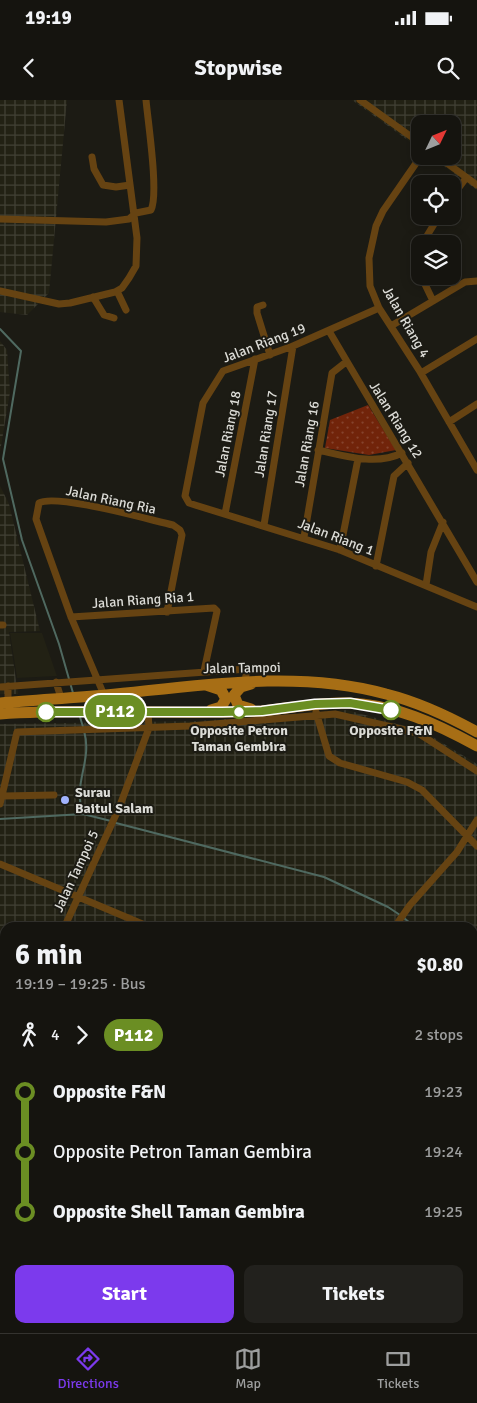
<!DOCTYPE html>
<html lang="en">
<head>
<meta charset="utf-8">
<style>
  :root { --surface:#15140f; --page:#22211d; --text:#f1f3f6; --muted:#9d9e9e; --line:#34332f; --accent:#7c3aed }
  body { margin:0; font-family:Signika,sans-serif; background:var(--page); color:var(--text); height:100vh; display:flex; flex-direction:column; font-size:19px; white-space:nowrap }
  * { box-sizing:border-box; margin:0 }
  p { font-size:16px; color:var(--muted) }
  .icon { flex:none; width:28px; height:28px; fill:none; stroke:currentColor; stroke-width:2; stroke-linecap:round; stroke-linejoin:round }
  .map { position:relative; flex:1; overflow:hidden }
  .side { position:absolute; left:0px; top:822px; width:478px; height:411px; display:flex; flex-direction:column; background:var(--surface); border-radius:15px 15px 0 0; box-shadow:0 2px 12px #0003,0 0 0 1px var(--line) }
  .side>* { flex:none }
  .badge { padding:0 10px; border-radius:16px; font-size:18px; line-height:32px }
  .needle { width:32px; rotate:47deg }
  .tools { position:absolute; left:411px; top:15px; display:grid; gap:10px }
  .tools a { display:grid; place-items:center; width:50px; height:50px; border-radius:10px; background:var(--surface); box-shadow:0 2px 12px #0003,0 0 0 1px var(--line); font-size:25px }
  .map>.badge { position:absolute; translate:-50% -50%; box-shadow:0 0 0 2px #fff }
  .legs { display:flex; align-items:center; gap:8px; height:55px; padding:0 15px; font-size:16px }
  .legs p { margin-inline-start:auto }
  .head { display:flex; align-items:center; justify-content:space-between; height:85px; padding:0 15px }
  h1 { font-size:28px; font-weight:700; line-height:38px }
  .action { display:flex; gap:10px; margin-top:auto; padding:10px 15px }
  .action a { flex:1; height:58px; border-radius:10px; background:var(--accent); color:#fff; font-size:20px; font-weight:700; line-height:58px; text-align:center }
  .action a+a { background:var(--page); color:var(--text) }
  ul { padding:0 15px; list-style:none }
  li { display:flex; align-items:center; gap:18px; height:60px; font-size:19px }
  li i { display:grid; place-items:center; width:8px; height:100%; margin:0 6px; background:currentColor }
  li i::after { content:''; width:12px; height:12px; margin:-6px; border:4px solid; border-radius:50%; background:var(--surface) }
  li p { margin-inline-start:auto }
  li:first-child i { background:linear-gradient(#0000 50%,currentColor 0) }
  li:last-child i { background:linear-gradient(currentColor 50%,#0000 0) }
  .status { display:flex; justify-content:space-between; align-items:center; height:35px; padding:0 25px; background:var(--surface); direction:ltr }
  .status svg { height:14px; fill:currentColor }
  header { display:flex; justify-content:space-between; align-items:center; height:65px; padding:0 15px; background:var(--surface); font-size:22px; font-weight:700 }
  .tabs { display:flex; justify-content:space-around; align-items:center; height:70px; border-top:1px solid var(--line); background:var(--surface); font-size:14px; color:var(--muted) }
  .tabs a { display:grid; justify-items:center; gap:2px }
  .tabs .current { color:var(--accent) }
  .map>svg:first-child { display:block }
  .built { fill:#222114 }
  .industrial { fill:url(#industrial-grid) }
  .park { fill:url(#park-dots) }
  .lines { fill:none; stroke-linecap:round; stroke-linejoin:round }
  .stream { stroke:#4f6960; stroke-width:2 }
  .street { stroke:#664312; stroke-width:7 }
  .secondary { stroke:#895c1f; stroke-width:10 }
  .primary { stroke:#a76e15; stroke-width:11 }
  .line-1-casing { stroke:#fff; stroke-width:11 }
  .line-1 { stroke:#6b8e23; stroke-width:8 }
  .stop-1-dot { fill:#fff; stroke:#6b8e23; stroke-width:2.5 }
  .poi-dot { fill:#a1b3fd; stroke:#1c1b14; stroke-width:2 }
  .labels { text-anchor:middle; dominant-baseline:central; stroke-width:4; stroke-linejoin:round; paint-order:stroke }
  .street-label { font-size:14px; fill:#dcdcd7; stroke:#1c1b14 }
  .stop-label { font-size:14px; font-weight:bold; fill:#dcdcd7; stroke:#1c1b14 }
  .poi-label { font-size:14px; font-weight:bold; fill:#dcdcd7; stroke:#1c1b14; text-anchor:start }
</style>
</head>
<body>
<div class="status"><b>19:19</b><svg viewBox="0 0 49 12"><path d="M0 12V9h3v3zM5 12V6h3v6zM10 12V3h3v9zM15 12V0h3v12zM26 1h20v11H26zM47 4h2v5h-2z"/></svg></div>
<header><svg class="icon" aria-label="back" viewBox="0 0 24 24"><path d="M15 5l-7 7 7 7"/></svg>Stopwise<svg class="icon" aria-label="search" viewBox="0 0 24 24"><circle cx="10" cy="10" r="6"/><path d="M15 15l6 6"/></svg></header>
<div class="map">
<svg width="477" height="1233" viewBox="0 0 477 1233">
  <defs>
    <pattern id="industrial-grid" width="8" height="8" patternUnits="userSpaceOnUse" patternTransform="scale(1.25)"><rect width="8" height="8" fill="#222114"/><path d="M0 4h8M4 0v8" fill="none" stroke="#424135"/></pattern>
    <pattern id="park-dots" width="8" height="8" patternUnits="userSpaceOnUse" patternTransform="scale(1.25)"><rect width="8" height="8" fill="#71240a"/><path d="M2 2h.1M6 6h.1" fill="none" stroke="#85432d" stroke-width="1.8" stroke-linecap="round"/></pattern>
  </defs>
  <rect width="100%" height="100%" fill="#1c1b14"/>
  <path class="built" d="M10,533H42L57,576L17,578Z"/>
  <path class="industrial" d="M0,0H67L49,193L27,215L0,212Z
    M352,0H477V90L430,56H452V24H420V49Z
    M0,241L7,250L10,292L0,352Z
    M0,386L9,404L40,531L9,532L18,594H0Z
    M347,610L423,631L477,664V1135L472,1133V828H5V850L0,847V624L198,621Z"/>
  <path class="park" d="M368,305L396,350L369,355L325,348L330,320Z"/>
  <g class="lines">
    <path class="stream" d="M0,229L21,251L3,359L22,440L59,544L73,593
      M80,617L83,627
      M83,714C72,683 93,661 84,631
      M0,719L83,714L111,721
      M116,723L324,777L388,807L400,815
      M404,818L416,828
      M472,872L477,875"/>
    <path class="street" d="M360,0L420,43
      M421,56L383,111L376,126L369,158L370,186L379,208L419,270L477,370
      M437,56L477,85
      M92,57L94,69L103,85L116,87L130,85
      M452,97L466,78
      M0,119L106,122L129,119L136,113L151,110C159,94 148,22 146,0
      M422,144L439,116
      M420,153V172
      M421,176L433,201
      M0,191L59,204L70,203L115,192L122,188L129,178L136,166L137,138L119,0
      M117,191L126,210
      M93,197L104,215L114,218
      M263,205L257,207V213L270,255
      M379,208L293,246L223,271L203,303L185,396L189,403L195,405L340,450L477,507
      M391,226L465,182L477,181
      M329,231L477,482
      M421,273L477,239
      M449,322L477,304
      M318,350C345,356 376,366 402,353
      M225,414L255,259
      M264,425L293,246
      M304,437L332,273L346,262
      M340,450L358,359
      M376,466L394,376L408,363
      M426,485L431,452L443,422
      M71,517L214,508L217,511L204,571
      M0,525H3
      M56,582L61,598
      M8,586V602
      M0,587L247,569L245,581
      M104,595L71,517L42,436L36,419L39,403C55,393 150,420 173,425L180,430L182,435L167,512
      M316,612L329,656L340,663L407,682L422,690L477,746
      M3,696L54,695
      M0,704L17,632L190,626L335,614L418,633L477,671
      M0,764L152,828
      M64,828L119,708L149,628L148,612
      M394,828L410,805L457,752L477,720
      M0,841L5,844
      M0,966H1
      M0,1217L5,1222
      M13,1229L17,1233
      M59,1233L63,1229
      M232,1233L236,1229
      M348,1233L352,1229"/>
    <path class="secondary" d="M0,1074L5,1079
      M472,1126L477,1128
      M169,1229L173,1233"/>
    <path class="primary" d="M206,585L221,590L226,599L221,607L211,610
      M0,603C35,600 71,598 106,595C197,586 296,569 386,594C418,602 448,616 477,632
      M251,609L238,605L234,595L241,587L251,584
      M0,614C71,609 141,613 212,612C229,612 245,612 262,611C291,608 319,602 348,603C394,604 437,624 477,646"/>
  </g>
  <g class="lines">
    <defs>
      <path id="line-1" d="M46,612H222L262,611L315,604L350,603L391,610"/>
    </defs>
    <use href="#line-1" class="line-1-casing"/>
    <use href="#line-1" class="line-1"/>
  </g>
  <g class="stop-1-dot">
    <circle cx="391" cy="610" r="9"/>
    <circle cx="46" cy="612" r="9"/>
    <circle cx="239" cy="612" r="6"/>
  </g>
  <circle class="poi-dot" cx="65" cy="700" r="5"/>
  <g class="labels">
    <g class="street-label">
      <text transform="translate(406 222) rotate(60)">Jalan Riang 4</text>
      <text transform="translate(264 243) rotate(-21)">Jalan Riang 19</text>
      <text transform="translate(396 320) rotate(58)">Jalan Riang 12</text>
      <text transform="translate(228 334) rotate(-79)">Jalan Riang 18</text>
      <text transform="translate(266 334) rotate(-81)">Jalan Riang 17</text>
      <text transform="translate(307 344) rotate(-80)">Jalan Riang 16</text>
      <text transform="translate(111 400) rotate(12)">Jalan Riang Ria</text>
      <text transform="translate(336 437) rotate(21)">Jalan Riang 1</text>
      <text transform="translate(143 500) rotate(-4)">Jalan Riang Ria 1</text>
      <text transform="translate(242 568) rotate(-1)">Jalan Tampoi</text>
      <text transform="translate(76 771) rotate(-65)">Jalan Tampoi 5</text>
    </g>
    <g class="stop-label">
      <text x="239" y="630">Opposite Petron<tspan x="239" dy="16">Taman Gembira</tspan></text>
      <text x="391" y="630">Opposite F&amp;N</text>
    </g>
    <g class="poi-label">
      <text x="75" y="692">Surau<tspan x="75" dy="16">Baitul Salam</tspan></text>
    </g>
  </g>
</svg>
<div class="tools">
<a><svg class="needle" viewBox="-14 -14 28 28"><path d="M0-13l5 13h-10z" fill="#e53935"/><path d="M0 13l5-13h-10z" fill="#9d9e9e"/></svg></a>
<a><svg class="icon" aria-label="locate" viewBox="0 0 24 24"><circle cx="12" cy="12" r="6"/><path d="M12 2v4M12 18v4M2 12h4M18 12h4"/></svg></a>
<a><svg class="icon" aria-label="layers" viewBox="0 0 24 24"><path d="M12 4l9 5-9 5-9-5zM3 14l9 5 9-5"/></svg></a>
</div>
<b class="badge" style="left:115px;top:611px;background:#6b8e23;color:#fff">P112</b>
<section class="side">
<div class="head"><div><h1>6 min</h1><p>19:19 – 19:25 · Bus</p></div><b>$0.80</b></div>
<div class="legs"><svg class="icon" aria-label="walk" viewBox="0 0 24 24"><circle cx="13" cy="4" r="2"/><path d="M13 8l-2 6 4 7M11 14l-3 7M7 12l3-4h3l4 4"/></svg>4<svg class="icon" aria-label="forward" viewBox="0 0 24 24"><path d="M9 5l7 7-7 7"/></svg><b class="badge" style="background:#6b8e23;color:#fff">P112</b><p>2 stops</p></div>
<ul>
<li><i style="color:#6b8e23"></i><b>Opposite F&amp;N</b><p>19:23</p></li>
<li><i style="color:#6b8e23"></i><span>Opposite Petron Taman Gembira</span><p>19:24</p></li>
<li><i style="color:#6b8e23"></i><b>Opposite Shell Taman Gembira</b><p>19:25</p></li>
</ul>
<div class="action"><a>Start</a><a>Tickets</a></div>
</section>
</div>
<nav class="tabs">
<a class="current"><svg class="icon" aria-label="directions" viewBox="0 0 24 24"><path d="M12 3l9 9-9 9-9-9zM9 14v-3h6M13 9l2 2-2 2"/></svg>Directions</a>
<a><svg class="icon" aria-label="map" viewBox="0 0 24 24"><path d="M3 6l6-2 6 2 6-2v14l-6 2-6-2-6 2zM9 4v14M15 6v14"/></svg>Map</a>
<a><svg class="icon" aria-label="tickets" viewBox="0 0 24 24"><path d="M3 7h18v10H3zM15 7v10"/></svg>Tickets</a>
</nav>
</body>
</html>
